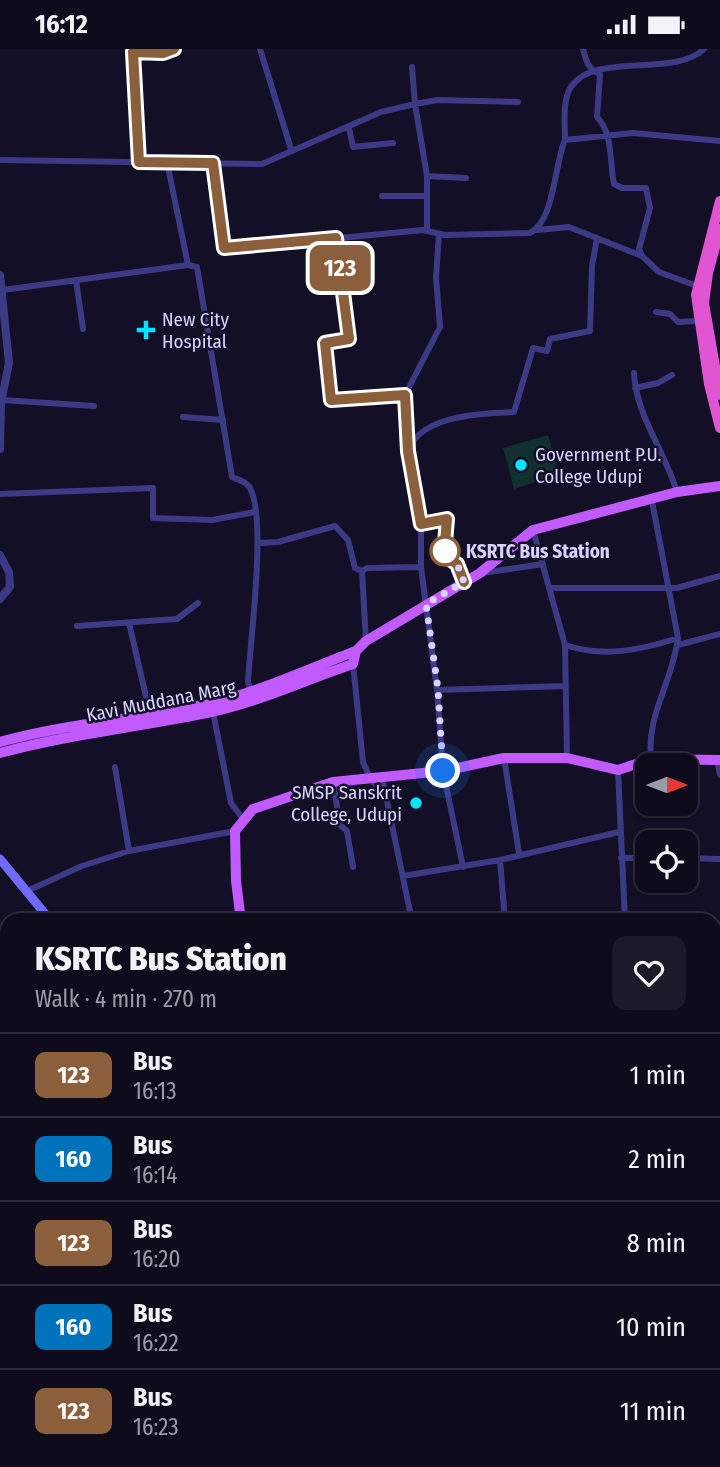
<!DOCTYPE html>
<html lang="en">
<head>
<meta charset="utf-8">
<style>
  :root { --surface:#0e0b1c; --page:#1c1929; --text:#f1f3f6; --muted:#9b9ba3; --line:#2e2b3b }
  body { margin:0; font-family:"Fira Sans Condensed",sans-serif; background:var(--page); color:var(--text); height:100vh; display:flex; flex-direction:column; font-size:26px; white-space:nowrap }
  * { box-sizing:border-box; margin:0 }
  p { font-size:23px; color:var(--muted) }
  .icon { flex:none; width:38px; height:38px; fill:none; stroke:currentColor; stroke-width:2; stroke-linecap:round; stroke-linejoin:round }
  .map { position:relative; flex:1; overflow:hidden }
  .sheet { position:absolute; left:0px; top:864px; width:721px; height:555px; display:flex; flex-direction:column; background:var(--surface); border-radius:21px 21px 0 0; box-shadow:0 2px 5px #0004,0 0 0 2px var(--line) }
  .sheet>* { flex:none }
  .badge { padding:0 14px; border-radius:10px; font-size:24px; line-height:46px }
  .needle { width:46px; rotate:90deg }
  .tools { position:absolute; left:635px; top:704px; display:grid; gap:14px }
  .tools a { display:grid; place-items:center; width:63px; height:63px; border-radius:14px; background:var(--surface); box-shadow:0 2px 5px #0004,0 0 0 2px var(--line); font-size:35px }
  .you { position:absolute; width:35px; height:35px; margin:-18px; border:5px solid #fff; border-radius:50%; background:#1a73e8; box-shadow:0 0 0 10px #1a73e833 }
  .map>.badge { position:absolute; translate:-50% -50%; box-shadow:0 0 0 4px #fff }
  .round { display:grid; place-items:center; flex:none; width:74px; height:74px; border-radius:14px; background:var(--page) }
  .summary { display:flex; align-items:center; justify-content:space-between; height:119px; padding:0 35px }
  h1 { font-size:33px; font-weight:800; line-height:52px }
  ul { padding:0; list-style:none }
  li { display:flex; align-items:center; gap:21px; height:84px; padding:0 35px; border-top:2px solid var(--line) }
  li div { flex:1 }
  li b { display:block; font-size:26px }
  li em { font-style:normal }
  li .badge { min-width:77px; font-weight:700; text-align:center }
  .status { display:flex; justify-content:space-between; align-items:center; height:49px; padding:0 35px; background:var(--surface); direction:ltr }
  .status svg { height:19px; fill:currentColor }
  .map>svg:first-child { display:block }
  .green { fill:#12302f }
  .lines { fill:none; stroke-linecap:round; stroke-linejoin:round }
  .minor { stroke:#3d3a85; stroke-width:6 }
  .tertiary { stroke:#3d3a85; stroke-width:8 }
  .secondary { stroke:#6f6bff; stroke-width:9 }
  .primary { stroke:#c25bff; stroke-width:10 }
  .trunk { stroke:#e055d1; stroke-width:10 }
  .line-casing { stroke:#fff; stroke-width:16 }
  .line { stroke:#8b5e3c; stroke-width:10 }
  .walk { stroke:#d9d4ff; stroke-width:7; stroke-dasharray:0 12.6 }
  .poi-dot { fill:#00e5ff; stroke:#130f26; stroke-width:2.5 }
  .stop-dot { fill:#fff; stroke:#8b5e3c; stroke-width:3.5 }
  .labels { text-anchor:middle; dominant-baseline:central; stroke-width:5; stroke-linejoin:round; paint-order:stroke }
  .poi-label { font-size:19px; fill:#d9d4ff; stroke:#130f26; text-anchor:start }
  .stop-label { font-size:19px; font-weight:bold; fill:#d9d4ff; stroke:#130f26; text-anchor:start }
  .street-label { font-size:19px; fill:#d9d4ff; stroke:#130f26 }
</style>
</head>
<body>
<div class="status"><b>16:12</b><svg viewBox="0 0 49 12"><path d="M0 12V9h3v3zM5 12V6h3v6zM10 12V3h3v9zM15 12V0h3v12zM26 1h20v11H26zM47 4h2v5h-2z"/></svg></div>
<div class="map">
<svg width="720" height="1418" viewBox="0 0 720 1418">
  <rect width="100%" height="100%" fill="#130f26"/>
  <path class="green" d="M548,386L559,425L514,440L503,399Z"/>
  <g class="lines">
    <path class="minor" d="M133,0L139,113
      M260,0L291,100
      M583,0C586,11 588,21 600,25L597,68C614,86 609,112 614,135L622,139H646L650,159L639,200L642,207L659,223L697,237
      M133,3L163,4L174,0
      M349,79L353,98L393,94
      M565,91C565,76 562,51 571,38C595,2 675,29 704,0
      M0,111L262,115L381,63L415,55L412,18
      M167,113L188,216
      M213,114L223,196L227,200L423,181L445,186L530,184C555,171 554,116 565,91L633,84L720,92
      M427,127L466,129
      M382,147H427
      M427,181V127L415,55L438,51L518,53
      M537,181L569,178L642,207
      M336,189L349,290L325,294L331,351L405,346L408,402L421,475V518L437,641L443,722L463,818
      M76,231L83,280
      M3,241L188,216L197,218L232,428C239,431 247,433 250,439C267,470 250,593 248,633L251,642
      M656,263L670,265L678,273L698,272
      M634,324C636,367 665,402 677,443
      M635,339L658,334L672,326
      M405,346L440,278L436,228L439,185
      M2,351L94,357
      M183,368L223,371
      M410,398C424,366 484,364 514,363L533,299L547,302L550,290L590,282L592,217L597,189
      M0,445L153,439V469L212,471L255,463
      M421,475L447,469L445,506L457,515L464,533
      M533,481L565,596L567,709
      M259,494L278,493L335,477L348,491L355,519L362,522
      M362,522L366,592
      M362,522L367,519L421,518
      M482,524L543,515
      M551,539H677L720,527
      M129,574L150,665
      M77,577L177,570L198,554
      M565,596C604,609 641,601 678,589
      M678,596L720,585
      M353,615L363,713L370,729L384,746
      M437,641L565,637
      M213,663L231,754L243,770
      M504,709L519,804
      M651,710C646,666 673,632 678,589L652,452
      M717,711L720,726
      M115,718L129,802
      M618,721L625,872
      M382,728L412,872
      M333,733L340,776L347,782L353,818
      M621,809H648
      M686,809L720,810
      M500,811L505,872
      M403,827L500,811L619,783
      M27,842L82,817L129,802L235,782
      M714,888L720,890
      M0,923H7
      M714,974L720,972
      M0,1004L7,1003
      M714,1152L720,1156
      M714,1261L720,1258
      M0,1274L7,1275
      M191,1412V1418
      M71,1418L76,1412
      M675,1418L676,1412"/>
    <path class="tertiary" d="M0,226L9,314L1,354L0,400
      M0,506L9,523L10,538L0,550"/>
    <path class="secondary" d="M0,810L51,872"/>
    <path class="primary" d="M0,693C69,674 140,670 210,654C260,643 308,620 356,602L366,592L480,524L533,481L677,443L720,437
      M0,704C69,685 140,678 211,663C259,653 305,631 353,615L356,602
      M241,872L236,832L235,782L253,760L333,733L443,722L504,709H567L618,721L651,710L720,711
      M0,1198L7,1125"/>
    <path class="trunk" d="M720,152L696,246L709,335L720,379
      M720,180L708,224L704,254L720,346"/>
  </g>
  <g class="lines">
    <defs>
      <path id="line" d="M174,0L163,4L133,3L139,113L213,114L224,199L336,189L349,290L325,294L331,351L405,346L408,402L421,475L447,470L444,506L457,515L464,533"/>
    </defs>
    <use href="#line" class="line-casing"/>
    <use href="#line" class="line"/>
    <path class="walk" d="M443,722L438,640L426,555L464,533L457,515L444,506L445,502"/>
  </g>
  <g class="poi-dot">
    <path d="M142.5 270.5h7v7h7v7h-7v7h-7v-7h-7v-7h7z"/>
    <circle cx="521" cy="416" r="7"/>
    <circle cx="416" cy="754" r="7"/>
  </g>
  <circle class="stop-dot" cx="445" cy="502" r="14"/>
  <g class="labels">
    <g class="poi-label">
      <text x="162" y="270">New City<tspan x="162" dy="22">Hospital</tspan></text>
      <text x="535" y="405">Government P.U.<tspan x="535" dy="22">College Udupi</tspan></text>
      <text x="402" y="743" text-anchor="end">SMSP Sanskrit<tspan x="402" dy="22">College, Udupi</tspan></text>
    </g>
    <g class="stop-label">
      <text x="466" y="502">KSRTC Bus Station</text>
    </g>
    <g class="street-label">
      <text transform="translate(161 652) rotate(-11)">Kavi Muddana Marg</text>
    </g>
  </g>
</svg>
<div class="tools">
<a><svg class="needle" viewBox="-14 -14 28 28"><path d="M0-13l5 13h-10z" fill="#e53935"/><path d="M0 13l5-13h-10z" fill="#9b9ba3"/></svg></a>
<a><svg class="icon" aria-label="locate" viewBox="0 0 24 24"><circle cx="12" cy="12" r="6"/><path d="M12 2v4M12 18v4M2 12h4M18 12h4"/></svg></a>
</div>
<div class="you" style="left:443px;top:722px"></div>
<b class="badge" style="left:340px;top:219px;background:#8b5e3c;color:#fff">123</b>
<section class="sheet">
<div class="summary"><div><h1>KSRTC Bus Station</h1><p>Walk · 4 min · 270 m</p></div><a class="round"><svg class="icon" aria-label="heart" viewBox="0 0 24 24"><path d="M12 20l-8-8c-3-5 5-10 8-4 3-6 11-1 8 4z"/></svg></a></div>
<ul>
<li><span class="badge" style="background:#8b5e3c;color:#fff">123</span><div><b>Bus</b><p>16:13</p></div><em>1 min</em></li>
<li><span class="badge" style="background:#0072bc;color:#fff">160</span><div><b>Bus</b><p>16:14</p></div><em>2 min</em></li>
<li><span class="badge" style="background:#8b5e3c;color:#fff">123</span><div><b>Bus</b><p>16:20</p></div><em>8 min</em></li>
<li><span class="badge" style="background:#0072bc;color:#fff">160</span><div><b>Bus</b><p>16:22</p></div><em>10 min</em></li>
<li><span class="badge" style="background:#8b5e3c;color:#fff">123</span><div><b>Bus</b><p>16:23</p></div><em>11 min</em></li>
</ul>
</section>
</div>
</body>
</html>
